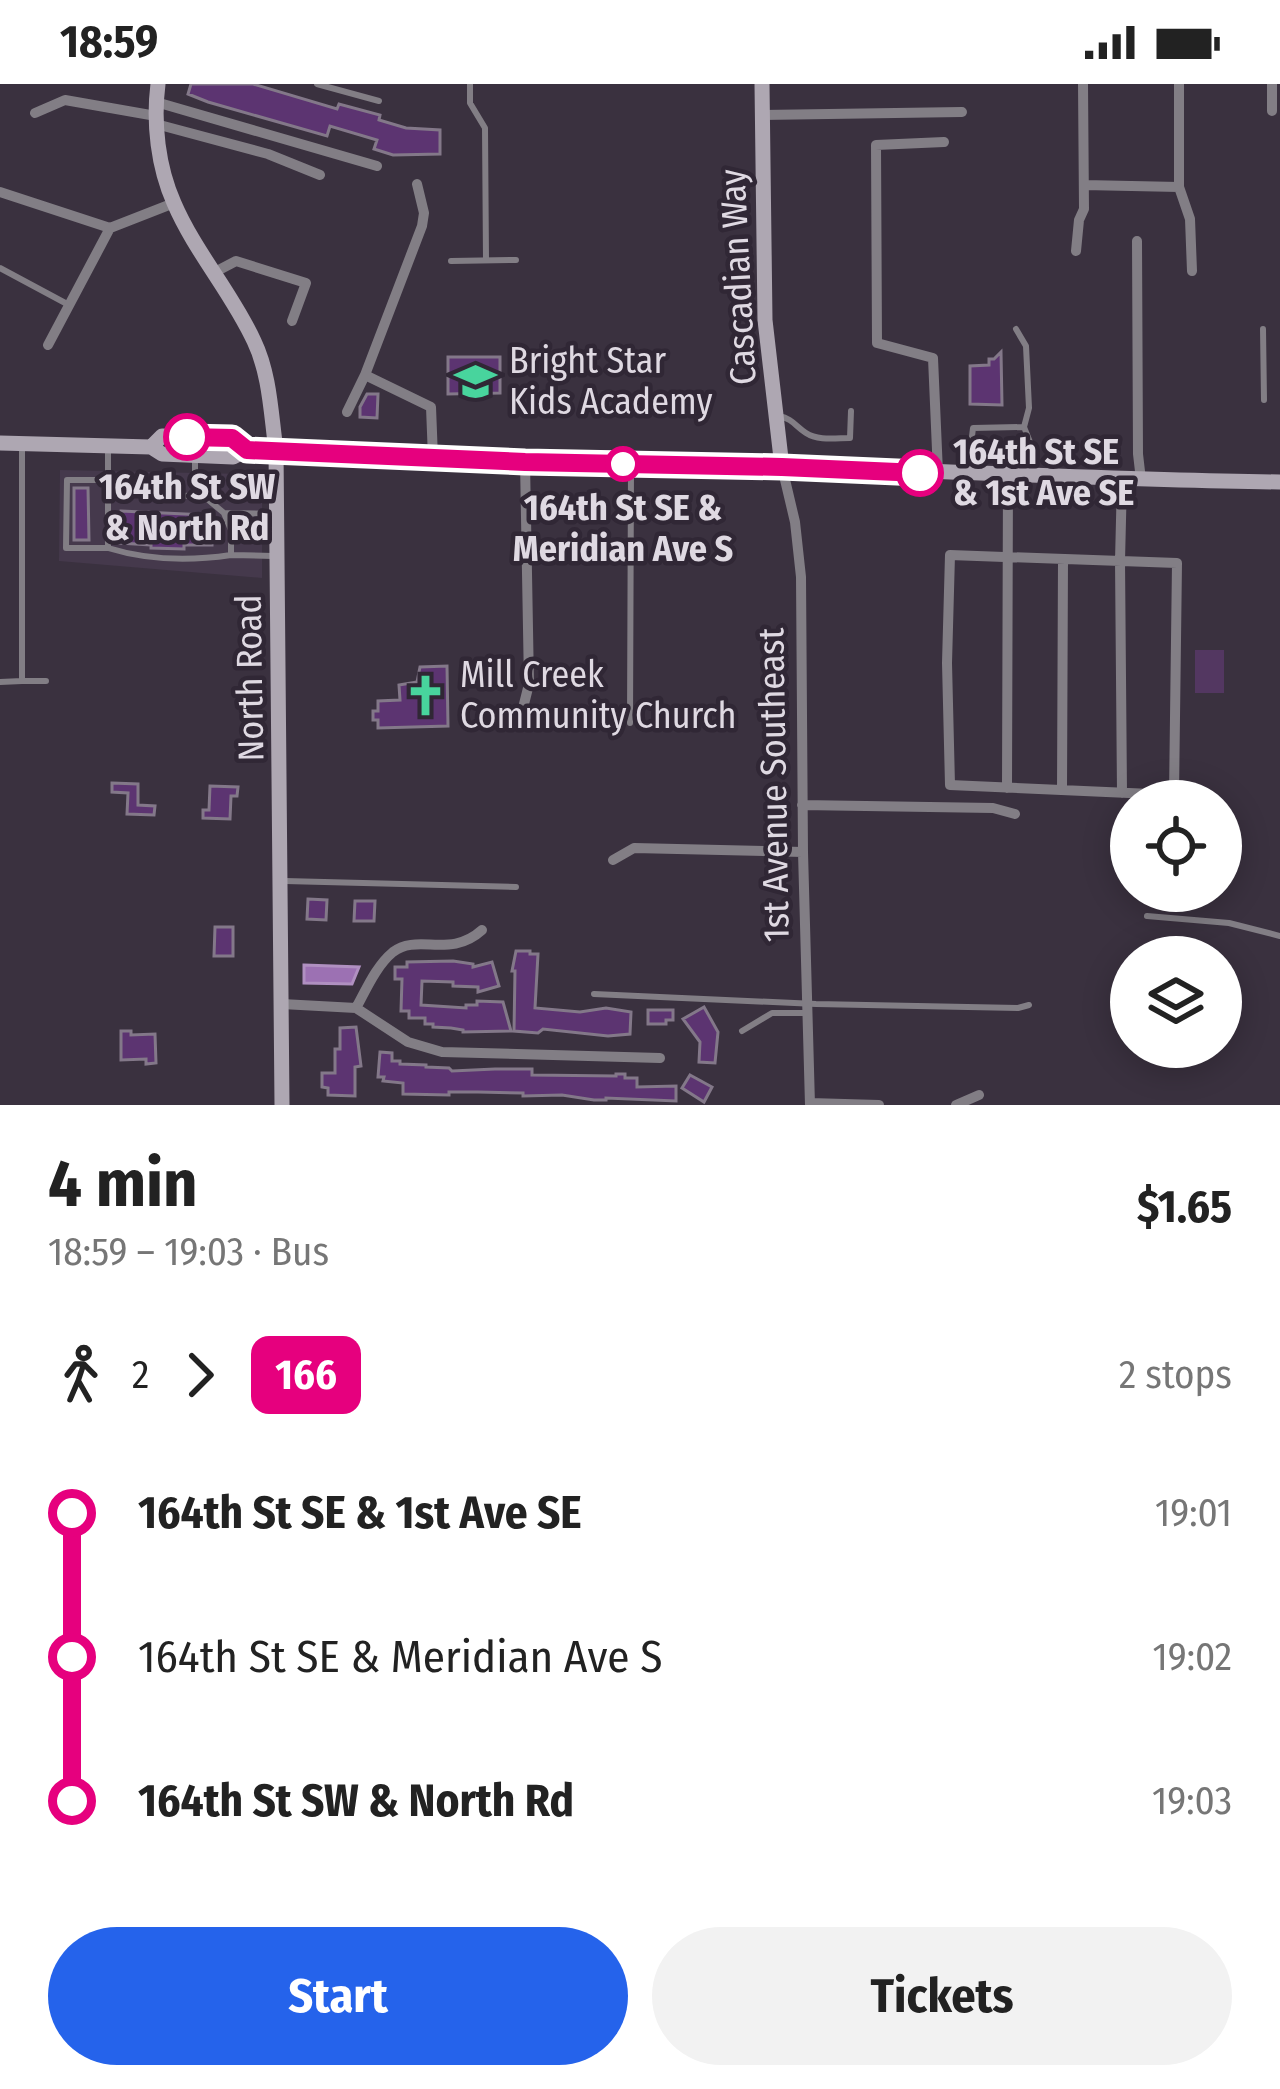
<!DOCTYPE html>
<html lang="en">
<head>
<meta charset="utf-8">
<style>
  :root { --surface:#fff; --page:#f2f2f2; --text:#222; --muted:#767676; --accent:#2563eb }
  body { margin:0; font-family:"Fira Sans Condensed",sans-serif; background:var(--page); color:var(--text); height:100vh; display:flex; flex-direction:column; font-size:45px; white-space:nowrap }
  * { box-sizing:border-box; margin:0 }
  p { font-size:39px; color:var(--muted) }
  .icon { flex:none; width:66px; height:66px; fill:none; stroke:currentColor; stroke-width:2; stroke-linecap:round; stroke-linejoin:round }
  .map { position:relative; height:1021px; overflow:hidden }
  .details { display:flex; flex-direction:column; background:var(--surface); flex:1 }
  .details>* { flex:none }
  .badge { padding:0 24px; border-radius:18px; font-size:42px; line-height:78px }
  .controls { position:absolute; left:1110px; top:696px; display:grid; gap:24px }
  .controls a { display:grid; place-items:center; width:132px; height:132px; border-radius:50%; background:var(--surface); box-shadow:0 6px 30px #0003; font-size:60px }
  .map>.badge { position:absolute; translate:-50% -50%; box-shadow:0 0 0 6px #fff }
  .legs { display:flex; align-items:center; gap:18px; height:132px; padding:0 48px; font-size:39px }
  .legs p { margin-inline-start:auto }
  .overview { display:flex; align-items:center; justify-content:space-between; height:204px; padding:0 48px }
  h1 { font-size:66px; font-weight:700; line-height:90px }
  .primary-button { display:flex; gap:24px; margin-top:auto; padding:24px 48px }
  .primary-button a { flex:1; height:138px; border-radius:72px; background:var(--accent); color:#fff; font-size:48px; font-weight:700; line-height:138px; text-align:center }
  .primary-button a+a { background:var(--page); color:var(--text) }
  ul { padding:0 48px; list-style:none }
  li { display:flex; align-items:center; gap:42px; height:144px; font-size:45px }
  li i { display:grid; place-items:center; width:18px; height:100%; margin:0 15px; background:currentColor }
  li i::after { content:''; width:30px; height:30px; margin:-15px; border:9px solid; border-radius:50%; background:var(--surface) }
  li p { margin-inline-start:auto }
  li:first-child i { background:linear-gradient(#0000 50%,currentColor 0) }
  li:last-child i { background:linear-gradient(currentColor 50%,#0000 0) }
  .status { display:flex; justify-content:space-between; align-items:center; height:84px; padding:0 60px; background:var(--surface); direction:ltr }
  .status svg { height:33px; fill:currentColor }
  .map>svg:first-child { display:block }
  .built { fill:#45394c }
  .green { fill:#533761 }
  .water { fill:#9c71b3; stroke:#b090c1; stroke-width:3 }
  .building { fill:#5c3471; stroke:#837889; stroke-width:3 }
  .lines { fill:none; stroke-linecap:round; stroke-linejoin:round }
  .lane { stroke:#827e85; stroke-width:6 }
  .street { stroke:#827e85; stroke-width:10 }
  .secondary { stroke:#aea7b2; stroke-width:15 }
  .line-1-casing { stroke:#fff; stroke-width:27 }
  .line-1 { stroke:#e6007e; stroke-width:18 }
  .stop-1-dot { fill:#fff; stroke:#e6007e; stroke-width:6 }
  .labels { text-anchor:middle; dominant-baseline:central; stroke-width:9; stroke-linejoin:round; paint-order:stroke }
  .street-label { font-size:36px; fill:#dfd9e2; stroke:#302735 }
  .poi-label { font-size:36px; fill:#dfd9e2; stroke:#302735; text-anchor:start }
  .stop-label { font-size:36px; font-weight:bold; fill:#dfd9e2; stroke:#302735 }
</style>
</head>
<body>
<div class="status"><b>18:59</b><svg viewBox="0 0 49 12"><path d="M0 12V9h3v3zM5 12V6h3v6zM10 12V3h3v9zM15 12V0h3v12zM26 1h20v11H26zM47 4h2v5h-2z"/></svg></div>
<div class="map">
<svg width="1280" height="1021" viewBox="0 0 1280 1021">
  <rect width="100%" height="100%" fill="#3a313f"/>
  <path class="built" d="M60,386L243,390L253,393L260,400L262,408V494L59,477Z"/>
  <path class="green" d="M1195,566H1224V609H1195Z"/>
  <path class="water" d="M304,881L359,883L352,900L304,899Z"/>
  <path class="building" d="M191,0H253L337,25L339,20L380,31L379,36L406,44L440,46V70L393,71L374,65L377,56L330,42L327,52L208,18L188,10Z
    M1001,268L1002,321L970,320V282L989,281V275H994Z
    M448,273H500V309L448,310Z
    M367,310H378L377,334L360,333V323Z
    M74,404H88L89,456H74Z
    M121,427L206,431L212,438V461H184V465L151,464V461L120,459Z
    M447,582L448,642L378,644V636H373V627H378V617L400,616L399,601L417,598L420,583Z
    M112,699L138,700V721L155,722L154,731L127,730L128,709L112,708Z
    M210,702L238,703L237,712H231L230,735L203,734V726H209Z
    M308,815L327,816L326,836L307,835Z
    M355,817H375L374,837H354Z
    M215,843H233V872H214Z
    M516,867H530V870H538L535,924L580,928L606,924L631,928L630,950L608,952L543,945L538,949L514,947L515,887H512Z
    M453,877L473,880V883L492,878L499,902L478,908V903L453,902V898L422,897L421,921L466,924V921H477V917L503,918L511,947L463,948V946L451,944L433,943V940H425V934H409V927H401L402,895H395V883H407V878Z
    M704,923L718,948L715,979L699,978L700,958L683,935Z
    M648,926H673V936H666V940H648Z
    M356,943L361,982L355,983V1012L328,1011V1004L322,1003V989H335V965H340V944Z
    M121,947H131V951L155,950L156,979L146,980V975L121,976Z
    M380,968L392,969V977H400V980L426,981V983L449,984L452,987L495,985H532V991L616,992V990H625V994H637V1003L676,1002V1017L606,1014V1016H594L562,1011L523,1012V1009L478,1008H449V1011L403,1010V999L383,997L384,993H378Z
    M690,991L712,1003L704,1018L682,1004Z"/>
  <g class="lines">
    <path class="lane" d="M317,0L379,17
      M470,0V19L485,44L486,176
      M451,177L516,176
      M0,184L69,221
      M1016,245L1026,262L1029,324L1024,343
      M1263,245L1264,316
      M779,332C793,335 795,342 806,349C818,357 836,354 850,354L851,327
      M22,363V597H46
      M968,386L973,344L1024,343L1034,368V389
      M108,396V464H66L67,396H108V366
      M108,410L195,412V376
      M195,412L206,414L224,429L276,430
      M224,429L231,446V471L273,472
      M108,464C147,476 191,477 231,471
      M0,598L22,597
      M630,639L631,384
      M285,797L516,803
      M1147,832L1229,839L1280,852
      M594,910L816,920L1018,924L1029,921
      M742,947L772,929H808"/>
    <path class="street" d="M1179,0V103L1190,135L1192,187
      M1272,0V27
      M156,18L377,82
      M35,29L65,16L156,32
      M762,31L962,28
      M156,40L268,70L320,91
      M417,100L424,129L422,142L365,291L431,323L433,374
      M1084,101L1179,103
      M0,108L110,144
      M1137,157L1138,370L1141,396
      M1076,167L1079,136L1084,125L1083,0
      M215,188L236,177L306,199L292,237
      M48,261L110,144L174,119
      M347,328L365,291
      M782,383L795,438L801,493L803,768L810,1021
      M938,389L933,274L877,259L876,61L944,58
      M1122,395L1120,477L1122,709
      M950,471L1177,479L1174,711L950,701L947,579Z
      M522,628L529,600L525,378
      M1007,704L1008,392
      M1062,706L1063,475
      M802,721L993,724L1015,730
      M613,776L634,764L803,768
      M282,920L356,924L408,958L442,968L660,974
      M356,924C366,906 376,882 393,868C418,849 450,875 482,846
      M810,1019L879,1021
      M956,1021L979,1011"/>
    <path class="secondary" d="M158,0C153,39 158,83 174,119C195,168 232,209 254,257C270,290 271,331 276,366L282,1021
      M762,0L765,236L782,383
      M0,359L151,363L162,370L233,373L247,366H276C444,374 611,379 778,383C945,386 1113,396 1280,398
      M151,363L162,352L232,354L247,366"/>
  </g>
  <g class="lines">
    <defs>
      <path id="line-1" d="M187,353L232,354L247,366L525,378L782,383L920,389"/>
    </defs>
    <use href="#line-1" class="line-1-casing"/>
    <use href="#line-1" class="line-1"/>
  </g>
  <defs>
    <symbol id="school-bare" viewBox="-9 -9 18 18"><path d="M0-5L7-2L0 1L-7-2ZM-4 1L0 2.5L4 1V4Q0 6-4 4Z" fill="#48d49d" stroke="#302735" stroke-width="2.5" paint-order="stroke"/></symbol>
    <symbol id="church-bare" viewBox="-9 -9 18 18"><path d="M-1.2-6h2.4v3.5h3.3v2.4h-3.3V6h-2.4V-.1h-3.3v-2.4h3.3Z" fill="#48d49d" stroke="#302735" stroke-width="2.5" paint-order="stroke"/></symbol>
  </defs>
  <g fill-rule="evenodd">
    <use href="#school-bare" x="446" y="268" width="59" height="59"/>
    <use href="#church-bare" x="396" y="582" width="59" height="59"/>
  </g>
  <g class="stop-1-dot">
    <circle cx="187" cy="353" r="21"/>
    <circle cx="623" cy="380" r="15"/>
    <circle cx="920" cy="389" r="21"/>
  </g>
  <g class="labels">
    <g class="street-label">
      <text transform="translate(738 193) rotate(-93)">Cascadian Way</text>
      <text transform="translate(250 594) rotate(-91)">North Road</text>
      <text transform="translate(774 701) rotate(-91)">1st Avenue Southeast</text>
    </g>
    <g class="poi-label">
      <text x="509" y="277">Bright Star<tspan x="509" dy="41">Kids Academy</tspan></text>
      <text x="460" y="591">Mill Creek<tspan x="460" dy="41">Community Church</tspan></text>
    </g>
    <g class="stop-label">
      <text x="953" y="368" text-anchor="start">164th St SE<tspan x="953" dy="41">&amp; 1st Ave SE</tspan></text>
      <text x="187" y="403">164th St SW<tspan x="187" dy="41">&amp; North Rd</tspan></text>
      <text x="623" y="424">164th St SE &amp;<tspan x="623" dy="41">Meridian Ave S</tspan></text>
    </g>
  </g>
</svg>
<div class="controls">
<a><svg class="icon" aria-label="locate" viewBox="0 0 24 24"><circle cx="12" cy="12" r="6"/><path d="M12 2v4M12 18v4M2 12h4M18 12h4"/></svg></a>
<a><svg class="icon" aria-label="layers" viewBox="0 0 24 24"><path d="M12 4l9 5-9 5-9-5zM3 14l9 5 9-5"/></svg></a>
</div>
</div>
<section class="details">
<div class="overview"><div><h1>4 min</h1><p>18:59 – 19:03 · Bus</p></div><b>$1.65</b></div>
<div class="legs"><svg class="icon" aria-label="walk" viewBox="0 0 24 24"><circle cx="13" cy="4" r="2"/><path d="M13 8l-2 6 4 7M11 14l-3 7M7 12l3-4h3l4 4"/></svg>2<svg class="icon" aria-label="forward" viewBox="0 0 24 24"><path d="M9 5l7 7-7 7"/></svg><b class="badge" style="background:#e6007e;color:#fff">166</b><p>2 stops</p></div>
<ul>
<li><i style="color:#e6007e"></i><b>164th St SE &amp; 1st Ave SE</b><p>19:01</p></li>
<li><i style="color:#e6007e"></i><span>164th St SE &amp; Meridian Ave S</span><p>19:02</p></li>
<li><i style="color:#e6007e"></i><b>164th St SW &amp; North Rd</b><p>19:03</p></li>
</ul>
<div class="primary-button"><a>Start</a><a>Tickets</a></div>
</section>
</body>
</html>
